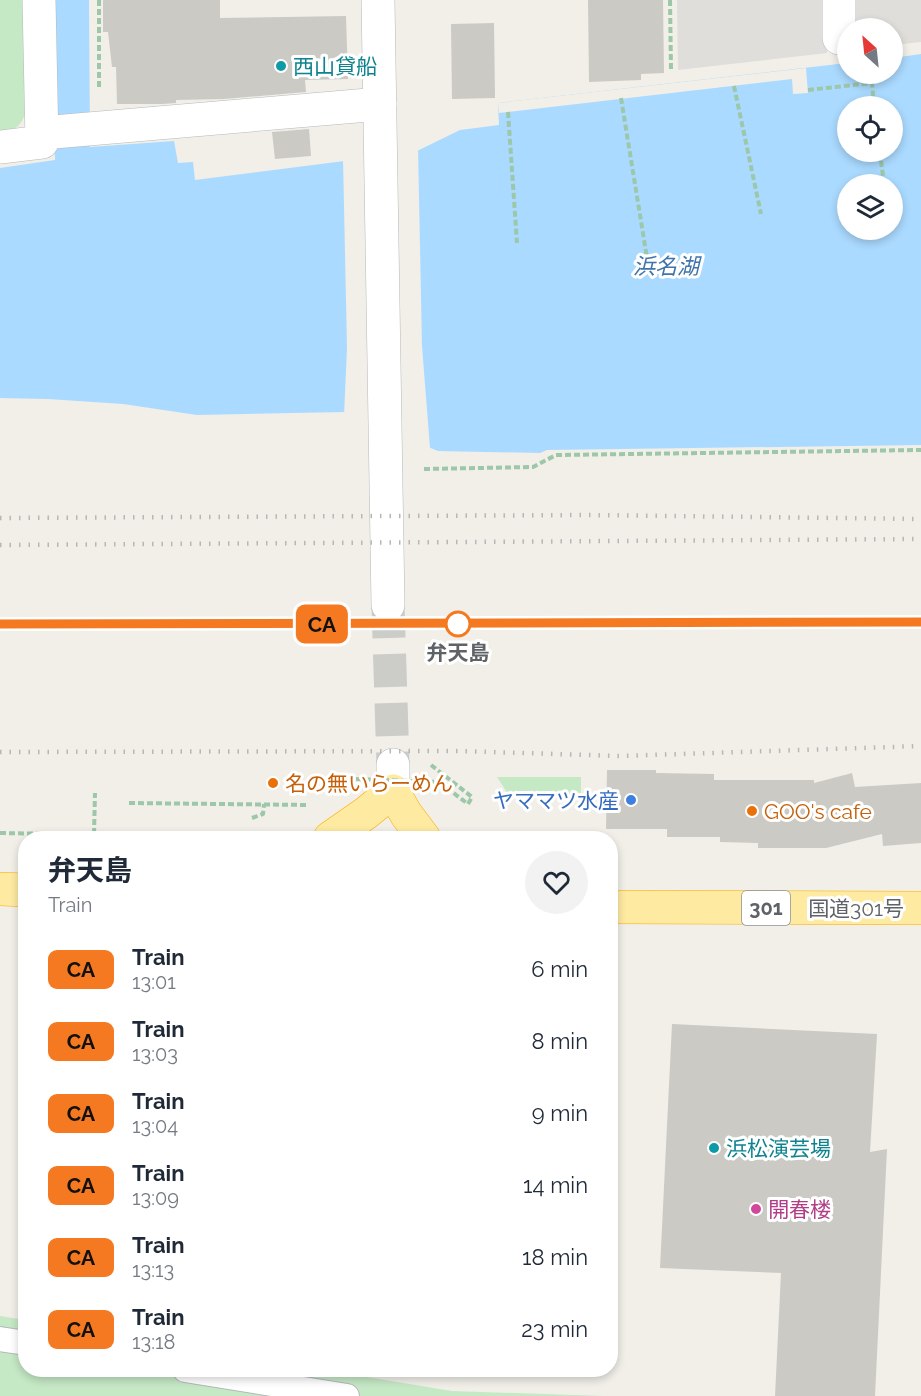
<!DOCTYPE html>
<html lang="en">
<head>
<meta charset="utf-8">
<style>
  :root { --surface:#fff; --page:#f2f2f3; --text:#1f2937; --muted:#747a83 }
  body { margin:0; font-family:Raleway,"Noto Sans JP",sans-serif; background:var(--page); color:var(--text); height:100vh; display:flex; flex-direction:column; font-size:22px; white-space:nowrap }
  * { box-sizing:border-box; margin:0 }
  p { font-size:20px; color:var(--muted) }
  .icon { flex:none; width:33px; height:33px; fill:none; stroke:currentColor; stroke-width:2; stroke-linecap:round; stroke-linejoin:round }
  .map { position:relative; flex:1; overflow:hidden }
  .drawer { position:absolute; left:18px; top:831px; width:600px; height:546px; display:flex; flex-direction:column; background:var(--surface); border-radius:24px; box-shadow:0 3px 9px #0003 }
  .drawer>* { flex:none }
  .badge { padding:0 12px; border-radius:9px; font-size:21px; line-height:39px }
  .needle { width:39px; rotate:333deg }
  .fabs { position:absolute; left:837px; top:18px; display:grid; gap:12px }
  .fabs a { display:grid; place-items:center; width:66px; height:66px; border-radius:50%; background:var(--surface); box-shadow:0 3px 9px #0003; font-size:30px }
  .map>.badge { position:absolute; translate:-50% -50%; box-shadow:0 0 0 3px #fff }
  .round { display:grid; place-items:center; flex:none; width:63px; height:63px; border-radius:32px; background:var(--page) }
  .overview { display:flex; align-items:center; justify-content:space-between; height:102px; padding:0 30px }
  h1 { font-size:28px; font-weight:700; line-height:45px }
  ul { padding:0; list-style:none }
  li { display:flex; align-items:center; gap:18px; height:72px; padding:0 30px }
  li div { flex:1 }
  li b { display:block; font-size:22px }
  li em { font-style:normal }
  li .badge { min-width:66px; font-weight:700; text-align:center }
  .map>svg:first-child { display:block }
  .industrial { fill:#e0deda }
  .green { fill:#c5e8c5 }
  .water { fill:#aadaff; fill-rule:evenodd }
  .pier { fill:#f1efe8 }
  .building { fill:#cccac5 }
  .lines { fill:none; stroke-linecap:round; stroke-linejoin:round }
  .tertiary-tunnel { stroke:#ccccc8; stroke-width:33; stroke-dasharray:33 16; stroke-linecap:butt }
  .service-casing { stroke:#b5b8bc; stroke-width:26 }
  .minor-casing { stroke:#b5b8bc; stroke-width:34 }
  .tertiary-casing { stroke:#b5b8bc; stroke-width:34 }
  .trunk-casing { stroke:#f9ab00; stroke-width:34 }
  .path { stroke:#9cc7a9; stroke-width:4; stroke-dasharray:6 3; stroke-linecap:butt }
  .service { stroke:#fff; stroke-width:24 }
  .minor { stroke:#fff; stroke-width:33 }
  .tertiary { stroke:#fff; stroke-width:33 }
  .trunk { stroke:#feeaa1; stroke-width:33 }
  .rail { stroke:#b6b7b8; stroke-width:4.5; stroke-dasharray:1.5 8; stroke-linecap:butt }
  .path-bridge { stroke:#9cc7a9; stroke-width:4; stroke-dasharray:6 3; stroke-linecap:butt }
  .line-casing { stroke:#fff; stroke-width:14 }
  .line { stroke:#f47921; stroke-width:9 }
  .culture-dot { fill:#0f9aa8; stroke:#fff; stroke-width:2 }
  .stop-dot { fill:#fff; stroke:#f47921; stroke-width:3 }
  .food-dot { fill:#e8710a; stroke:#fff; stroke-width:2 }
  .shop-dot { fill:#3f7fe0; stroke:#fff; stroke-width:2 }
  .hotel-dot { fill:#d1479c; stroke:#fff; stroke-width:2 }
  .labels { text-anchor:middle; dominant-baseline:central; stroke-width:6; stroke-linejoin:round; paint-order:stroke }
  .shield { fill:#fff; stroke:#8f9295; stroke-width:1.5 }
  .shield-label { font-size:20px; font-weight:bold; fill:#5f6368 }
  .culture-label { font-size:21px; fill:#0d838f; stroke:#fff; text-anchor:start }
  .stop-label { font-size:21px; font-weight:bold; fill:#5f6368; stroke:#fff }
  .food-label { font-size:21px; fill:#c56008; stroke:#fff; text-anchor:start }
  .shop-label { font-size:21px; fill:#366cbe; stroke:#fff; text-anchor:end }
  .street-label { font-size:21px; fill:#5f6368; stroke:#fff }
  .hotel-label { font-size:21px; fill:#b23c85; stroke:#fff; text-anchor:start }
  .water-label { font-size:22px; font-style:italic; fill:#4174aa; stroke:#fff }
</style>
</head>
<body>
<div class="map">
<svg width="921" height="1396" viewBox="0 0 921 1396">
  <rect width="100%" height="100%" fill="#f1efe8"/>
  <path class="industrial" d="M677,0H827V53L678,70Z
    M851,0H921V42L893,45L892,28H852Z"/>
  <path class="green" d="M0,0H24L26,109C23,125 16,130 0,135Z
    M497,777H581V794H508Z
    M0,1316L25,1320L26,1370H324L452,1391L603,1396H0Z"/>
  <path class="water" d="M51,0H89L90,147L174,141L178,163L193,162L195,180L415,152L460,130L499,125L498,103L847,63L848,74H892L893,58L921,54V445L547,450L540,453L438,451L344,412L197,415L123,404L48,399L0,398V168L55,160ZM848,106H892V152H848ZM848,184H892V230H848Z"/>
  <path class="pier" d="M806,68L808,93L793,94L792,79L499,113L498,103Z
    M418,147L422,346L430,448H423L344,415L347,348L343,159Z"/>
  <path class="building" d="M103,0H220V18L346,16L348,79L305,80L306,92L224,99L176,100V103L162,104H117L116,67H112L108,32H103Z
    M588,0H663L664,73L641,74V80L589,82Z
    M494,23L495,98L452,99L451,24Z
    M309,129L311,156L275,159L272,132Z
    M607,770H656V773L714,774V780H814V783L852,773L855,787L921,783V843L883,846L882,834L826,848H758V843L720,842V837H667V829H606Z
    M672,1024L877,1034L870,1152L887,1149L875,1396H775L781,1273L660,1268Z"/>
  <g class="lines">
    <path class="tertiary-tunnel" d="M388,605L393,765"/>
    <defs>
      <path id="service" d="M0,1339L26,1343
        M185,1370L347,1396"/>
      <path id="minor" d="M839,0V38
        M42,133L380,104
        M0,147L42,142L39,0"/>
      <path id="tertiary" d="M378,0L388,605
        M393,765V791"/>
      <path id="trunk" d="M330,838L366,813L393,791L406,814L424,838
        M0,889L26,890
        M610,907L921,908"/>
    </defs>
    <use href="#service" class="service-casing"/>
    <use href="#minor" class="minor-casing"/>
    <use href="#tertiary" class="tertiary-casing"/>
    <use href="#trunk" class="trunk-casing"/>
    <path class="path" d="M99,0V89
      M670,0L671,69
      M734,86L761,214
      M808,90L872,83L874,106
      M621,98L647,258
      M508,112L517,243
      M880,152L884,184
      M424,469L533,467L556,455L921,450
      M431,765L472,797L468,804L439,782
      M129,803L309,805
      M252,818L263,814L264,804
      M0,833L117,835
      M94,834L95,793"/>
    <use href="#service" class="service"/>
    <use href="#minor" class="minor"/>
    <use href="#tertiary" class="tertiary"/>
    <use href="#trunk" class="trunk"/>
    <path class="rail" d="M0,518L588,515L921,519
      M0,545L921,539
      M0,624L921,622
      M0,752L458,751L620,756L921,746"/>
    <path class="path-bridge" d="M356,779L439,782"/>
  </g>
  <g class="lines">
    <defs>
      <path id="line" d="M0,624L921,622"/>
    </defs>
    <use href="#line" class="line-casing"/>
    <use href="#line" class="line"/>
  </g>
  <g class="culture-dot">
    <circle cx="281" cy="66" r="6"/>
    <circle cx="714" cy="1148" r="6"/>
  </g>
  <circle class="stop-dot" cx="458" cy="624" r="12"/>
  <g class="food-dot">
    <circle cx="273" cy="783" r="6"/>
    <circle cx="752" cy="811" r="6"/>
  </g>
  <circle class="shop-dot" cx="631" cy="800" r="6"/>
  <circle class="hotel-dot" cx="756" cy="1209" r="6"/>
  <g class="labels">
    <rect class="shield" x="742" y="891" width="48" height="34" rx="4.5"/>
    <g class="shield-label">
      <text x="766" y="908">301</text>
    </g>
    <g class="culture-label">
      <text x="293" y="66">西山貸船</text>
      <text x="726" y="1148">浜松演芸場</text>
    </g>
    <g class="stop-label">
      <text x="458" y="652">弁天島</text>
    </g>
    <g class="food-label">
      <text x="285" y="783">名の無いらーめん</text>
      <text x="764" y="811">GOO's cafe</text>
    </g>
    <g class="shop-label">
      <text x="619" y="800">ヤママツ水産</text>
    </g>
    <g class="street-label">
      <text x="856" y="908">国道301号</text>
    </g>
    <g class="hotel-label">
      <text x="768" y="1209">開春楼</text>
    </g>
    <g class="water-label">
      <text x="666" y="266">浜名湖</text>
    </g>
  </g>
</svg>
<div class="fabs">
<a><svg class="needle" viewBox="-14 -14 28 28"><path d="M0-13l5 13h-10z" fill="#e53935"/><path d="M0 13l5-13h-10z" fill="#747a83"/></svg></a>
<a><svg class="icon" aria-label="locate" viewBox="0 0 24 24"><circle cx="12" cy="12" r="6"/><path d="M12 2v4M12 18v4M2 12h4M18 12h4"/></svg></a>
<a><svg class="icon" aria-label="layers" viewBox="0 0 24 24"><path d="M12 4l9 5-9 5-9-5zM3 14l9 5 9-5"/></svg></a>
</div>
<b class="badge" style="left:322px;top:624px;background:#f47921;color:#111">CA</b>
<section class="drawer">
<div class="overview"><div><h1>弁天島</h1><p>Train</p></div><a class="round"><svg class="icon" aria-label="heart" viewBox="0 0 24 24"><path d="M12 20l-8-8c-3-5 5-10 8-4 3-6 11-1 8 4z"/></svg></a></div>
<ul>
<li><span class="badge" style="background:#f47921;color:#111">CA</span><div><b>Train</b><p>13:01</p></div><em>6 min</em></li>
<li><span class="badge" style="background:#f47921;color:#111">CA</span><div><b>Train</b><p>13:03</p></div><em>8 min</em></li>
<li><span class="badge" style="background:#f47921;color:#111">CA</span><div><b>Train</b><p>13:04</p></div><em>9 min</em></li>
<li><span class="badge" style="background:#f47921;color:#111">CA</span><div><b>Train</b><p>13:09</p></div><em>14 min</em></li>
<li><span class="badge" style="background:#f47921;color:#111">CA</span><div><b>Train</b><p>13:13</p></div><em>18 min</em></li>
<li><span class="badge" style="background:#f47921;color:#111">CA</span><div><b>Train</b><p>13:18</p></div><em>23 min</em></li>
</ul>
</section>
</div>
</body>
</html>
